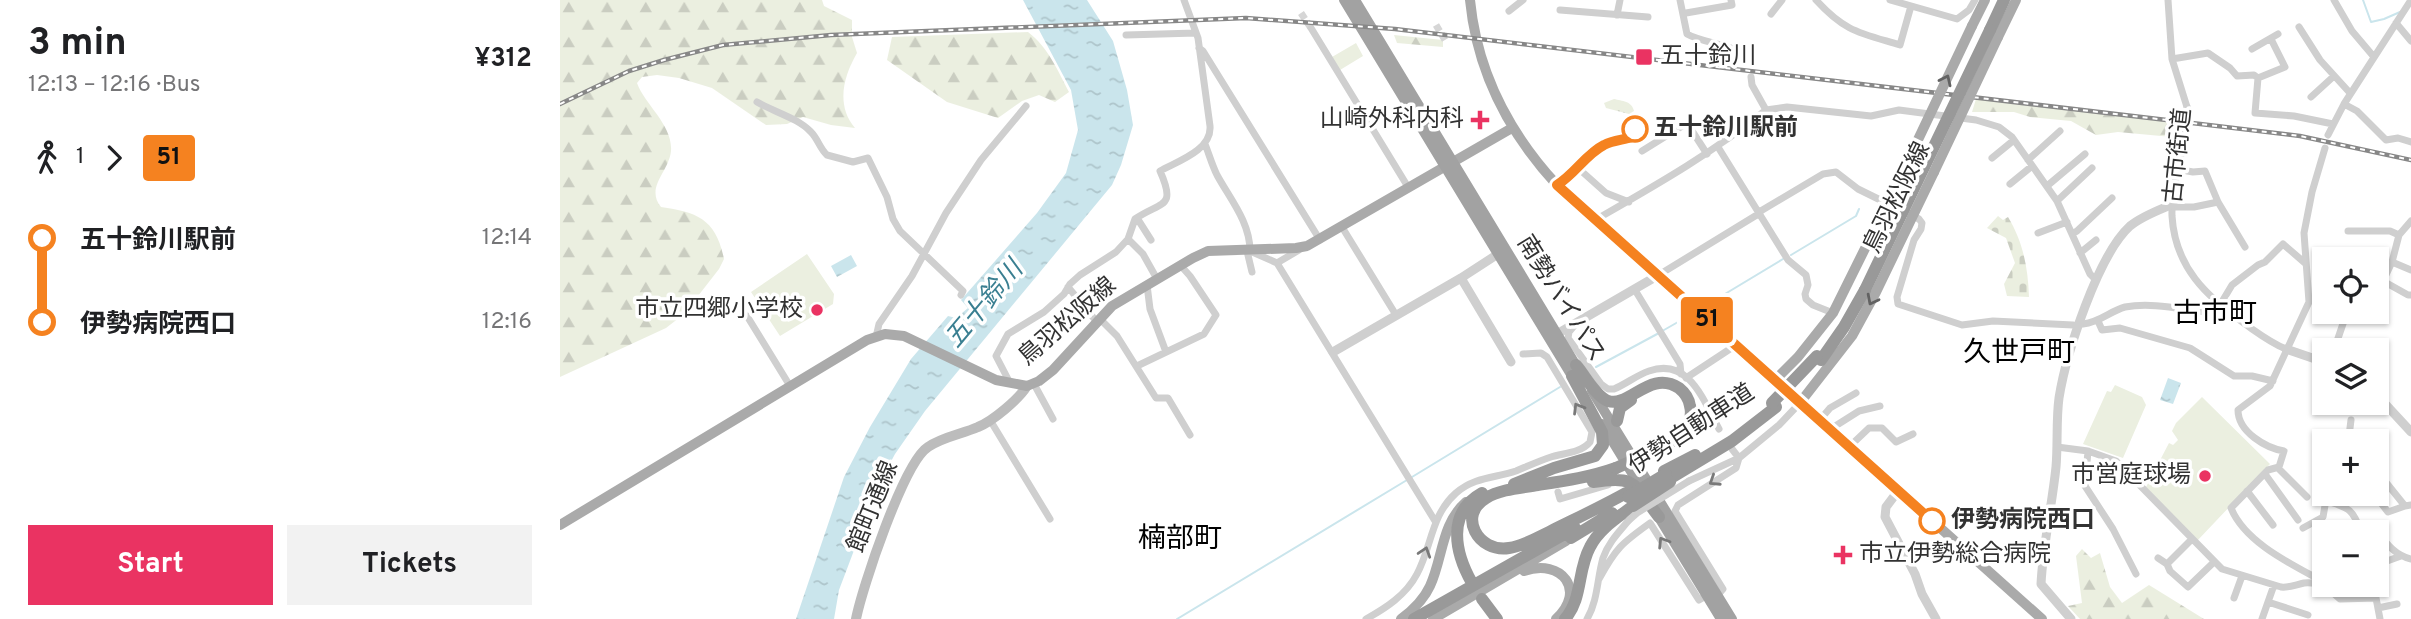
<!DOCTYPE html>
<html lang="en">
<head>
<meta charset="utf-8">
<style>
  :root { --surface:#fff; --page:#f2f2f2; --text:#202124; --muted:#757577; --accent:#ea3362 }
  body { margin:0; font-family:Overpass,"Noto Sans JP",sans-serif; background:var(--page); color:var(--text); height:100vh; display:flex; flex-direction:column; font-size:26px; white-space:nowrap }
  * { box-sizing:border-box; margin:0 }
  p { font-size:23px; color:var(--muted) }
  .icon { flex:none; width:38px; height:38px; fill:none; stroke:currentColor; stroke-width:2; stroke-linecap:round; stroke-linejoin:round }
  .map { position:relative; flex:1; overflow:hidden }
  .side { display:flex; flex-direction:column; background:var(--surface); width:560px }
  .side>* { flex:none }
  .badge { padding:0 14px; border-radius:5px; font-size:24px; line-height:46px }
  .controls { position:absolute; left:1752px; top:247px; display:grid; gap:14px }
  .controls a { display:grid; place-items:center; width:77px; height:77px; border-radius:0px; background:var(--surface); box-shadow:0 2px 5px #0004; font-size:35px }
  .map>.badge { position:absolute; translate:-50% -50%; box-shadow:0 0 0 4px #fff }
  .legs { display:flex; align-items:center; gap:10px; height:77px; padding:0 28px; font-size:23px }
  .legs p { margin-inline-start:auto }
  .overview { display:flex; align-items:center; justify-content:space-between; height:119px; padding:0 28px }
  h1 { font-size:38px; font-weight:700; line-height:52px }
  .primary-button { display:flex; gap:14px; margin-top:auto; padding:14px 28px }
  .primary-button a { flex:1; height:80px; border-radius:0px; background:var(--accent); color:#fff; font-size:28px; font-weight:700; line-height:80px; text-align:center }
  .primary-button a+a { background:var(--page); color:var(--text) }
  ul { padding:0 28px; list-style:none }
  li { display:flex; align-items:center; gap:24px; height:84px; font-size:26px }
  li i { display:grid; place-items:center; width:10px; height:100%; margin:0 9px; background:currentColor }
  li i::after { content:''; width:18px; height:18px; margin:-9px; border:5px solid; border-radius:50%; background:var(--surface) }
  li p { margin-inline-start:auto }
  li:first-child i { background:linear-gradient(#0000 50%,currentColor 0) }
  li:last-child i { background:linear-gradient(currentColor 50%,#0000 0) }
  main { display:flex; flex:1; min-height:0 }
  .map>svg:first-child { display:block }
  .grass { fill:url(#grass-tufts) }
  .forest { fill:url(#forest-firs) }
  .cemetery { fill:url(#cemetery-stones) }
  .pitch { fill:#ebefe0 }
  .water { fill:url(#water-ripples) }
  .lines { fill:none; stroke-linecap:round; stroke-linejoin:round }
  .stream { stroke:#cae5ec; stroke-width:2 }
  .minor-tunnel { stroke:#d6d6d6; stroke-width:7; stroke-dasharray:7 3.5; stroke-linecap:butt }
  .minor { stroke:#cfcfcf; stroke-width:7 }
  .tertiary { stroke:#cfcfcf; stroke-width:9 }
  .secondary { stroke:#bcbcbc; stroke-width:10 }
  .primary { stroke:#aaa; stroke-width:10 }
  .trunk { stroke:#a2a2a2; stroke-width:10 }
  .motorway { stroke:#999; stroke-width:12 }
  .rail-casing { stroke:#878787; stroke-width:4.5 }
  .rail { stroke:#fff; stroke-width:2; stroke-dasharray:5; stroke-linecap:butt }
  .minor-bridge { stroke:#cfcfcf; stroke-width:7 }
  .primary-bridge { stroke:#aaa; stroke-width:10 }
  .motorway-bridge { stroke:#999; stroke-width:12 }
  .oneway { stroke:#626262 }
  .oneway2 { stroke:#797979 }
  .line-1-casing { stroke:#fff; stroke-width:16 }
  .line-1 { stroke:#f58220; stroke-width:10 }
  .poi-dot { fill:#ea3362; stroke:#fff; stroke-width:2.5 }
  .stop-1-dot { fill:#fff; stroke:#f58220; stroke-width:3.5 }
  .labels { text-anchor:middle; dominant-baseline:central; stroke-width:7; stroke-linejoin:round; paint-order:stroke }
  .poi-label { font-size:24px; fill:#323232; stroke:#fff; text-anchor:end }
  .stop-label { font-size:24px; font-weight:bold; fill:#323232; stroke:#fff; text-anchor:start }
  .street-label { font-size:24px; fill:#323232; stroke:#fff }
  .water-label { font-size:26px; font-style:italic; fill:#3a7f91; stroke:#fff }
  .quarter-label { font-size:28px; fill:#000; stroke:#fff }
</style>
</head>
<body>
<main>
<section class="side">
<div class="overview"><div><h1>3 min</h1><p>12:13 – 12:16 · Bus</p></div><b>¥312</b></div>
<div class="legs"><svg class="icon" aria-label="walk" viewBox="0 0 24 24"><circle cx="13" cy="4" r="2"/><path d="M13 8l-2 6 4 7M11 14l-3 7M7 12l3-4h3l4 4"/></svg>1<svg class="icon" aria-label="forward" viewBox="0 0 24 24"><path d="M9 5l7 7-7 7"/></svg><b class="badge" style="background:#f58220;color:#111">51</b></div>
<ul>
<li><i style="color:#f58220"></i><b>五十鈴川駅前</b><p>12:14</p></li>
<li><i style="color:#f58220"></i><b>伊勢病院西口</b><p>12:16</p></li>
</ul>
<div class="primary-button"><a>Start</a><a>Tickets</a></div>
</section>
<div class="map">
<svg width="1851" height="619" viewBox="0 0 1851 619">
  <defs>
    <pattern id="grass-tufts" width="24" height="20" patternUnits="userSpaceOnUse" patternTransform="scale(1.75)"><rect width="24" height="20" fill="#ebefe0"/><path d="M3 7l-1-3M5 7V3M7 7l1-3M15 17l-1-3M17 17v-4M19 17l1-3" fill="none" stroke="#cacdc1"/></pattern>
    <pattern id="forest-firs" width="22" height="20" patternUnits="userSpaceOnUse" patternTransform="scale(1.75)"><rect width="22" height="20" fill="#ebefe0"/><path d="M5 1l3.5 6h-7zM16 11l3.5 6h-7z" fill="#cacdc1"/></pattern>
    <pattern id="cemetery-stones" width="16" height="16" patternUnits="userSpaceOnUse" patternTransform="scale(1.75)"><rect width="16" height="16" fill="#ebefe0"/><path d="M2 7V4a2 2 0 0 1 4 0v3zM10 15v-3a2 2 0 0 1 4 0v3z" fill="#cacdc1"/></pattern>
    <pattern id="water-ripples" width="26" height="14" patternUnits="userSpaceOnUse" patternTransform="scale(1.75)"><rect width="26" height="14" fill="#cae5ec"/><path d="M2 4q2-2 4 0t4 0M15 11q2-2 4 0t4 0" fill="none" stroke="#aec5cb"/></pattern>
  </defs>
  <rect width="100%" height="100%" fill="#fff"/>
  <path class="grass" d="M1054,99C1062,101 1072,101 1074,111L1069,114L1046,108L1044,103Z"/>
  <path class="forest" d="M0,0H262L264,6L292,20V37L297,53C283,77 276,106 295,128L271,125L243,117L227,124L206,125L152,88L119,78L97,75L82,77L77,83C85,105 113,125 111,151C109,172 85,187 101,207C137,212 156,219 164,259L159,269L124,314L106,328L0,377Z
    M468,32C488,47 498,71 509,92L495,102L479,95L462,101L438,118L387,102L327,60L332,37Z
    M834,35L883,40V47L837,43Z
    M1416,99L1617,122L1612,137L1558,132L1536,135L1511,121L1470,117L1454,112H1412Z
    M1522,549L1531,558L1540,553L1550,587L1562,603L1589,585L1644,619H1520L1508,606L1522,603L1516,556Z"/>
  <path class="cemetery" d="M1438,216L1443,220L1448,217C1463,242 1468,267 1469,297L1447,296L1444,284L1455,263L1446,238L1427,228Z"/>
  <path class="pitch" d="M796,43L803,56L780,70L772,57Z
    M247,254L274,294L273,304L220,336L191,292Z
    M1555,385L1582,397L1586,405L1563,458L1523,444L1547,391L1551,392Z
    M1642,397L1710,464L1637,541L1586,487L1609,443L1613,445L1618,440L1612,431L1616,423Z"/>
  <path class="water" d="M463,0H527L553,41L567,90L573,125L561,165L552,185L365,411L335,454L311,499L293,553L279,590L274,619H236L284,477L310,427L351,359L388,316L396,318L408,308L401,300L477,213L506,173L518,130L511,90Z
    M291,255L297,266L277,277L271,266Z
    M1608,378L1621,383L1613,404L1600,400Z"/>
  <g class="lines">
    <path class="stream" d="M1803,0L1811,22L1824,19L1840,12
      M1231,255L1296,216L1299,209
      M1140,309L1223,259
      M1104,330L1132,314
      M1036,367L1099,333
      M852,477L1000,387
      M617,619L847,480"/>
    <path class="minor-tunnel" d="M741,13L751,28
      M876,25L885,40"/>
    <path class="minor" d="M1120,0L1127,34C1144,44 1185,46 1192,62
      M1256,0C1285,32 1300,33 1340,45L1351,6
      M1330,0L1397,19L1409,10L1415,0
      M1608,0L1612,59L1627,107
      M1774,0L1792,31L1814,57
      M1000,10L1088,17
      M949,11L963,0
      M1126,13L1172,5L1171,0
      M1211,14L1222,0
      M1057,15L1060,0
      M1836,23L1851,41
      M1739,27L1760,60L1790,93
      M751,28L848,187
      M566,35L636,33
      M1711,39L1725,67L1698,78L1695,113L1734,116L1773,124
      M639,48L643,51L760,240
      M1692,49L1718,34
      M1612,59L1648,53L1670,68L1677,76L1694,75L1698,78
      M1191,77L1192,85L1206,110
      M1751,97L1774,76
      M197,102C214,112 238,118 251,132C258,139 260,149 267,155L293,162L308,158L327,197L333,219L340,231L403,291L401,295
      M1784,104L1797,111L1826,140L1838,138L1851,142
      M1768,135L1784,104L1851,0
      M1624,136C1621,163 1611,188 1612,216C1615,267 1646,296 1685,324C1698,333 1711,343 1726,349
      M645,144C649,154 652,165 657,175C670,199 690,222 690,251L717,263L875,521
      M1158,147L1228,260L1246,275L1248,285L1245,294L1246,299L1253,305L1273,313
      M1082,151L1127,123L1147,154
      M1432,158L1454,140
      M1468,160L1500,131
      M1018,168L1046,193L1069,202
      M1616,169L1633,172L1645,171L1658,202L1685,247
      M1450,184L1472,166
      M1487,186L1525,154
      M1497,201L1532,168
      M1612,207H1634L1658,202
      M1199,212L1263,174L1276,172L1298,189L1359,219L1362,223L1361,229L1354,240L1337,297L1338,304L1402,325L1433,321L1513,325
      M577,218L591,240
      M1035,220C1096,185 1151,154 1206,110L1227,107L1311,116L1339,110L1416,120L1439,127L1452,137L1497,201L1530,274L1536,280
      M782,227L836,315
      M1788,231H1830L1839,235
      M1478,233L1507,222
      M1512,234L1517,231L1552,198
      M568,239L583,254L597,279
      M687,251L692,272
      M1520,253L1536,240
      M1832,262L1851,270
      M717,263L739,250
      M1097,276L1200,213
      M1823,281L1848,295H1851
      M587,285L590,309L606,352
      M508,287L537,322
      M1075,290L1120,364L1121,374
      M1816,290L1823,281L1832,262L1839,235L1851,221
      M1660,305L1672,285L1698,265L1705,262L1723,244L1745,263
      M187,316L230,386
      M540,319L557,336L596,398H608L630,435
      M1538,321L1542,330L1560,328L1630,348L1674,376H1692L1713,381
      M1523,324C1541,322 1550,311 1565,307C1591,302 1620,309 1645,312L1656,302
      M1014,326L1009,332L1008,338L1041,384L1048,389H1054C1066,384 1077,375 1089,371C1130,357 1144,402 1159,429
      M316,337L319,324L352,276L386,213L421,160L466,106
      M1774,350L1787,312
      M577,366L644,334L656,315L630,276L621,266
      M1126,378L1176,345
      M450,383L436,356L448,334L484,312L504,294L510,284L520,275L556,252L568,239L575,219C601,201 617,209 600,171C618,161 652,150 650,126L638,38L624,0
      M474,384L493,419
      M430,420L490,519
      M1791,420L1789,436L1793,441
      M1259,421L1270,408L1296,393
      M1269,430L1299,411L1320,406
      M1289,447L1309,428H1322L1336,442L1353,434
      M1497,447L1528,451L1556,461L1662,569L1721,587C1729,588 1735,585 1744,583C1757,581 1771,590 1780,599L1816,598L1820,619
      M1528,451L1525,486L1553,529L1576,574
      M1718,468L1747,497
      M1816,470L1845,506L1851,505
      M1705,474L1738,520
      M1129,481L1179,458L1172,449
      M1687,491L1713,525
      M998,492L1000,499L1048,485
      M1814,494L1828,512L1845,506
      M1767,501C1789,508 1793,509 1801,532
      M1814,527C1825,541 1833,555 1851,559
      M1743,528L1763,517L1767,494
      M1598,558L1607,564L1632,539
      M1607,564L1610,571L1628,587L1654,562
      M1816,565L1841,556
      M1039,579C1056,548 1062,543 1090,523L1139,600L1146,596
      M1764,582C1733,565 1685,543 1671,508L1708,470L1719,467L1724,451C1706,448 1678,432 1678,410L1710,386L1749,302L1744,233L1752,192L1765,148
      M1769,584L1774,587L1779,584
      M1813,584L1816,598
      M1157,596L1163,589L1115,511L1118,505L1176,468L1179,458L1219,425L1239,404
      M1674,598L1682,576
      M1708,602L1748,615
      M1818,608L1837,604
      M806,619C826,608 846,595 857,574C872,546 871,515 896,493C914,477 935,478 956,471C968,466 979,461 991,457C1004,453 1021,453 1030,442L1032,432L987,357L981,353L963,354
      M1027,619C1038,600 1037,579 1043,558C1048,543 1059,532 1069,520
      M1702,619L1714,585"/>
    <path class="tertiary" d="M901,278L951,362
      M997,334L1097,276
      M1726,349L1764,362
      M773,352L901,278L938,254
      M1816,394L1851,432
      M1338,491L1326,507L1325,517L1355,574L1362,594L1376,619
      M1511,619L1481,584C1483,544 1492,506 1496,467C1498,444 1496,420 1499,398C1506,354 1538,255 1570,226C1582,216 1599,210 1613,204"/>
    <path class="secondary" d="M296,619C302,588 344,462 368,447C382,437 402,434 418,427C433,421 459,399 467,386"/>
    <path class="primary" d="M910,0C917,72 949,133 997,185L1482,619
      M1412,26L1425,0
      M1438,37L1456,0
      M1216,379L1238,357L1273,313L1336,186
      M1239,404L1292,336L1316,292L1374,172
      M0,525L307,340L325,334L344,336L436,380L467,386L479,381L493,370L552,306L633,258L648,251L736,248L747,246L952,128
      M964,571C1002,558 1027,591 996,619
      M841,619C853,610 864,599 870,586C883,558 881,524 906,502
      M873,619L1006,541"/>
    <path class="trunk" d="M784,0L1015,381
      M795,0L1020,372
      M1032,391L1172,619
      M1042,424L1083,491
      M1095,511L1161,619"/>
    <path class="motorway" d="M1430,30L1444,0
      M1261,360L1284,327L1305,290
      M1016,365C1025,375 1035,396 1048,401C1069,408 1090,369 1119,388C1124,392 1129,399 1130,406C1132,413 1130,421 1126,427C1119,439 1105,446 1092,452
      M1057,421L1060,408L1071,400
      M1056,468C1031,477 1004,481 978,485C961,488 941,489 926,498C897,515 918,553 949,548C963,546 977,538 989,532C1015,519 1041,507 1066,493
      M1104,471L1135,455
      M1109,479L1172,441L1216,407
      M1033,482C1078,475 1073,484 1099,517
      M954,484L994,468L1035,456L1043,445L1042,432L1012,376
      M1011,538L1052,513
      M912,583C895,553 886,513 922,493
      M922,599L937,619
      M854,619L1015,528
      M1005,619C1023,598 1017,571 1030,547C1039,529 1057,518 1073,506"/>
    <defs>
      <path id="rail" d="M0,104L69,71L104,60L163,45L271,35L686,18L835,29L1632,123L1740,136L1851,160"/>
    </defs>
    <use href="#rail" class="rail-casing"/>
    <use href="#rail" class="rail"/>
    <path class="minor-bridge" d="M1624,136L1627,107
      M1069,520L1077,513L1129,481"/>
    <path class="primary-bridge" d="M1374,172L1438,37
      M1336,186L1412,26"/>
    <path class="motorway-bridge" d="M1305,290L1430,30
      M1212,403L1257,356
      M1056,468L1092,452
      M1068,497L1106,474
      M1073,506L1110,482"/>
  </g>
  <defs><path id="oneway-chevron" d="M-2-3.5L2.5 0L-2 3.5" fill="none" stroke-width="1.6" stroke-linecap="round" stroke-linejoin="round" transform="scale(1.75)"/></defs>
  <g class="oneway">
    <use href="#oneway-chevron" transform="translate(1386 80) rotate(-65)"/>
    <use href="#oneway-chevron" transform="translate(1312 300) rotate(117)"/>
  </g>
  <g class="oneway2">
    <use href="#oneway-chevron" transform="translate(1018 408) rotate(-121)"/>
    <use href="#oneway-chevron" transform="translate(1154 481) rotate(147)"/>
    <use href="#oneway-chevron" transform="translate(1103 542) rotate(-122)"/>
    <use href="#oneway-chevron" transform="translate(865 552) rotate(-72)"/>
  </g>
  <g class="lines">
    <defs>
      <path id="line-1" d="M1075,129L1072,137C1063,140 1053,140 1044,145C1026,154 1015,174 997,185L1372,521"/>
    </defs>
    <use href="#line-1" class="line-1-casing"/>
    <use href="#line-1" class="line-1"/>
  </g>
  <g class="poi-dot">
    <rect x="1075" y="48" width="18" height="18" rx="3.5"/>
    <path d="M916.5 109.5h7v7h7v7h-7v7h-7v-7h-7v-7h7z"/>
    <circle cx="257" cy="310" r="7"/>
    <circle cx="1645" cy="476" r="7"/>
    <path d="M1279.5 544.5h7v7h7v7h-7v7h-7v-7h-7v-7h7z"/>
  </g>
  <g class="stop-1-dot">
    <circle cx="1075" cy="129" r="12"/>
    <circle cx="1372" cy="521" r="12"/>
  </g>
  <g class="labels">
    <g class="poi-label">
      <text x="1100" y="57" text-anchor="start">五十鈴川</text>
      <text x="904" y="120">山崎外科内科</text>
      <text x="243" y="310">市立四郷小学校</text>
      <text x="1631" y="476">市営庭球場</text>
      <text x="1299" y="555" text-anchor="start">市立伊勢総合病院</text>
    </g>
    <g class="stop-label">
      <text x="1094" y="129">五十鈴川駅前</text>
      <text x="1391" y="521">伊勢病院西口</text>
    </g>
    <g class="street-label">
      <text transform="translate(1619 156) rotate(-84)">古市街道</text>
      <text transform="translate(1338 198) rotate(-64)">鳥羽松阪線</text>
      <text transform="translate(1000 299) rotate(58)">南勢バイパス</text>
      <text transform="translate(508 322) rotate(-41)">鳥羽松阪線</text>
      <text transform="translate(1132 430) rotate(-33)">伊勢自動車道</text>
      <text transform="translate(314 507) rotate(-68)">館町通線</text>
    </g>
    <g class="water-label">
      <text transform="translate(425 305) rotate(-50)">五十鈴川</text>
    </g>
    <g class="quarter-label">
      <text x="1655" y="315">古市町</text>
      <text x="1459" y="354">久世戸町</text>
      <text x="620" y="540">楠部町</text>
    </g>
  </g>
</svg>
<div class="controls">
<a><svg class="icon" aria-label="locate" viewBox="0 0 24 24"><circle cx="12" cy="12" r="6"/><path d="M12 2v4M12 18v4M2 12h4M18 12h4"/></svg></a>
<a><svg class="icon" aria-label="layers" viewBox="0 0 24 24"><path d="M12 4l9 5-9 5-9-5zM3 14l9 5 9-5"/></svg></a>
<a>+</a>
<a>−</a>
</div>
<b class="badge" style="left:1147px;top:320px;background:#f58220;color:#111">51</b>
</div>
</main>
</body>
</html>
